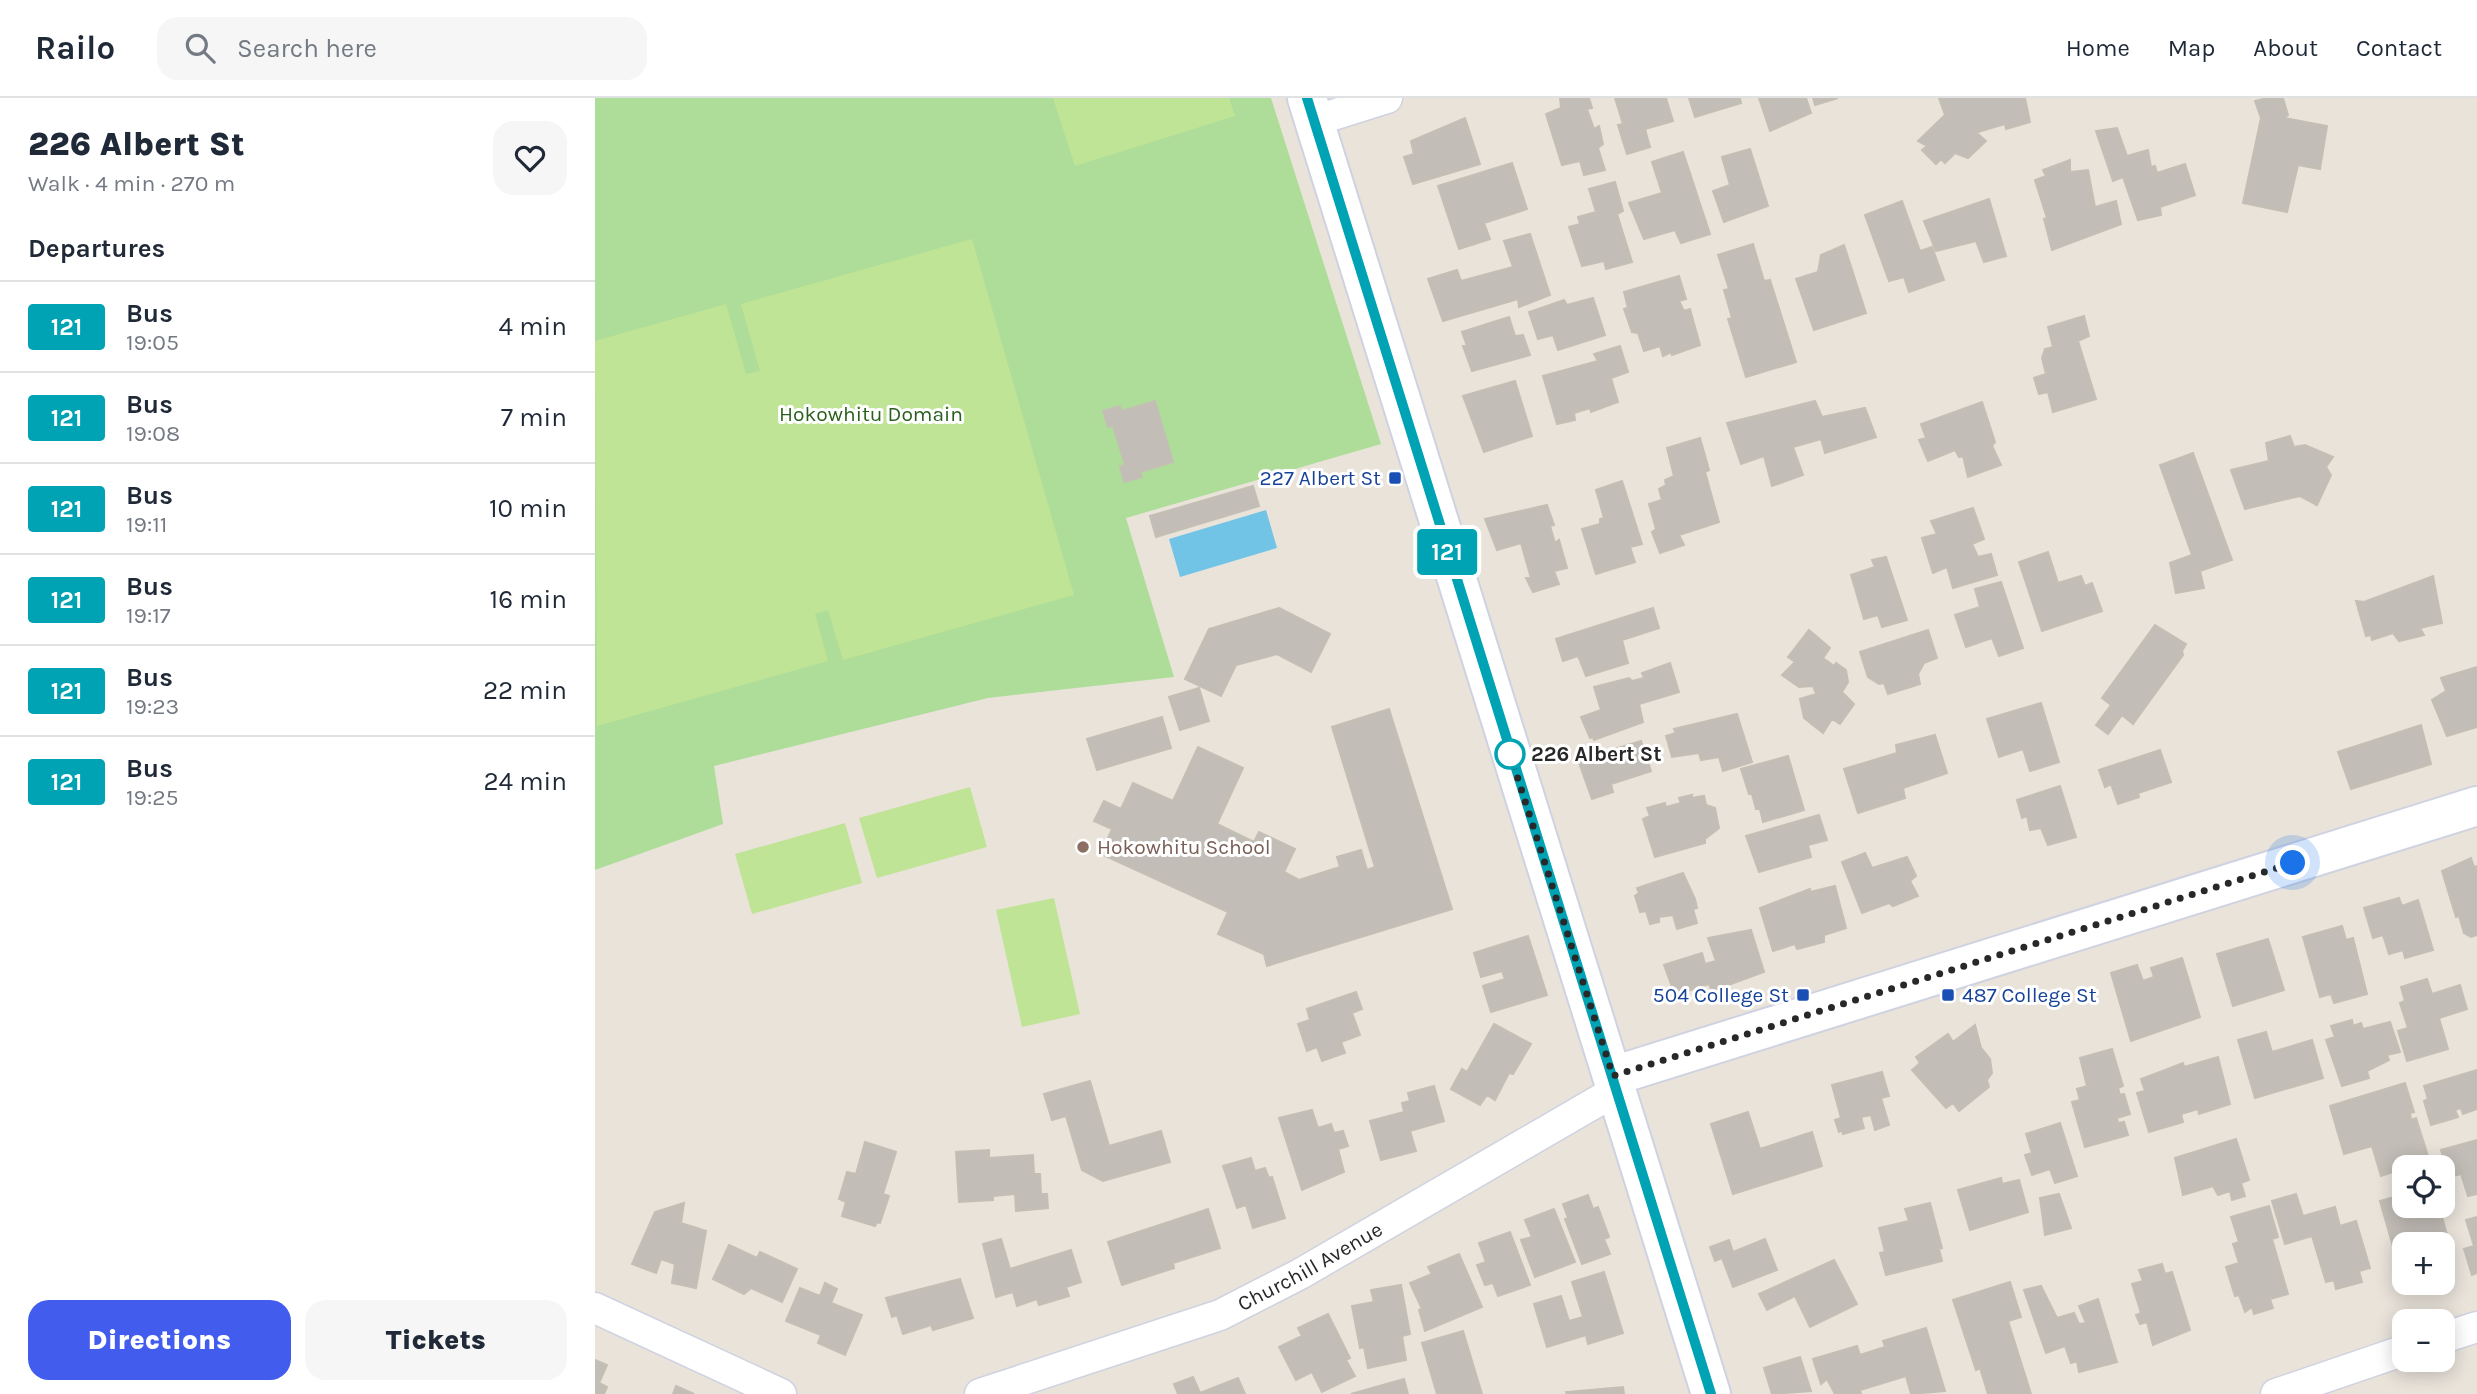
<!DOCTYPE html>
<html lang="en">
<head>
<meta charset="utf-8">
<style>
  :root { --surface:#fff; --page:#f6f6f7; --text:#1f2937; --muted:#747a83; --line:#e0e1e3; --accent:#425dee }
  body { margin:0; font-family:Karla,sans-serif; background:var(--page); color:var(--text); height:100vh; display:flex; flex-direction:column; font-size:26px; white-space:nowrap }
  * { box-sizing:border-box; margin:0 }
  p { font-size:23px; color:var(--muted) }
  .icon { flex:none; width:38px; height:38px; fill:none; stroke:currentColor; stroke-width:2; stroke-linecap:round; stroke-linejoin:round }
  .map { position:relative; flex:1; overflow:hidden }
  .panel { display:flex; flex-direction:column; background:var(--surface); width:595px }
  .panel>* { flex:none }
  .badge { padding:0 14px; border-radius:5px; font-size:24px; line-height:46px }
  .tools { position:absolute; left:1797px; top:1057px; display:grid; gap:14px }
  .tools a { display:grid; place-items:center; width:63px; height:63px; border-radius:14px; background:var(--surface); box-shadow:0 4px 18px #0003; font-size:35px }
  .you { position:absolute; width:35px; height:35px; margin:-18px; border:5px solid #fff; border-radius:50%; background:#1a73e8; box-shadow:0 0 0 10px #1a73e833 }
  .map>.badge { position:absolute; translate:-50% -50%; box-shadow:0 0 0 4px #fff }
  h2 { padding:0 28px; font-size:26px; line-height:63px }
  .round { display:grid; place-items:center; flex:none; width:74px; height:74px; border-radius:21px; background:var(--page) }
  .head { display:flex; align-items:center; justify-content:space-between; height:119px; padding:0 28px }
  h1 { font-size:33px; font-weight:800; line-height:52px }
  .primary-button { display:flex; gap:14px; margin-top:auto; padding:14px 28px }
  .primary-button a { flex:1; height:80px; border-radius:21px; background:var(--accent); color:#fff; font-size:28px; font-weight:800; line-height:80px; text-align:center }
  .primary-button a+a { background:var(--page); color:var(--text) }
  ul { padding:0; list-style:none }
  li { display:flex; align-items:center; gap:21px; height:91px; padding:0 28px; border-top:2px solid var(--line) }
  li div { flex:1 }
  li b { display:block; font-size:26px }
  li em { font-style:normal }
  li .badge { min-width:77px; font-weight:700; text-align:center }
  header { display:flex; align-items:center; gap:42px; box-sizing:border-box; height:98px; padding:0 35px; background:var(--surface); border-bottom:2px solid var(--line) }
  header strong { font-size:33px }
  nav { display:flex; gap:38px; margin-inline-start:auto; font-size:24px }
  .search { width:490px; height:63px; background:var(--page); display:flex; align-items:center; gap:18px; box-sizing:border-box; padding:0 24px; border-radius:21px; color:var(--muted); font-size:26px }
  main { display:flex; flex:1; min-height:0 }
  .map>svg:first-child { display:block }
  .green { fill:#aedd99 }
  .pitch { fill:#c0e495 }
  .water { fill:#72c4e6 }
  .building { fill:#c2bdb6; stroke:#c4bfb4; stroke-width:2 }
  .lines { fill:none; stroke-linecap:round; stroke-linejoin:round }
  .street-casing { stroke:#cfd2e0; stroke-width:33 }
  .secondary-casing { stroke:#cfd2e0; stroke-width:42 }
  .street { stroke:#fff; stroke-width:30 }
  .secondary { stroke:#fff; stroke-width:38 }
  .line-casing { stroke:#fff; stroke-width:16 }
  .line { stroke:#00a3b4; stroke-width:10 }
  .walk { stroke:#282828; stroke-width:7; stroke-dasharray:0 12.6 }
  .transit-dot { fill:#1a4fb4; stroke:#fff; stroke-width:2.5 }
  .stop-dot { fill:#fff; stroke:#00a3b4; stroke-width:3.5 }
  .education-dot { fill:#8d6e63; stroke:#fff; stroke-width:2.5 }
  .labels { text-anchor:middle; dominant-baseline:central; stroke-width:6; stroke-linejoin:round; paint-order:stroke }
  .park-label { font-size:21px; fill:#295f1d; stroke:#fff }
  .transit-label { font-size:21px; fill:#164399; stroke:#fff; text-anchor:end }
  .stop-label { font-size:21px; font-weight:bold; fill:#282828; stroke:#fff; text-anchor:start }
  .education-label { font-size:21px; fill:#785e54; stroke:#fff; text-anchor:start }
  .street-label { font-size:21px; fill:#282828; stroke:#fff }
</style>
</head>
<body>
<header>
<strong>Railo</strong>
<div class="search"><svg class="icon" aria-label="search" viewBox="0 0 24 24"><circle cx="10" cy="10" r="6"/><path d="M15 15l6 6"/></svg>Search here</div>
<nav><a>Home</a><a>Map</a><a>About</a><a>Contact</a></nav>
</header>
<main>
<section class="panel">
<div class="head"><div><h1>226 Albert St</h1><p>Walk · 4 min · 270 m</p></div><a class="round"><svg class="icon" aria-label="heart" viewBox="0 0 24 24"><path d="M12 20l-8-8c-3-5 5-10 8-4 3-6 11-1 8 4z"/></svg></a></div>
<h2>Departures</h2>
<ul>
<li><span class="badge" style="background:#00a3b4;color:#fff">121</span><div><b>Bus</b><p>19:05</p></div><em>4 min</em></li>
<li><span class="badge" style="background:#00a3b4;color:#fff">121</span><div><b>Bus</b><p>19:08</p></div><em>7 min</em></li>
<li><span class="badge" style="background:#00a3b4;color:#fff">121</span><div><b>Bus</b><p>19:11</p></div><em>10 min</em></li>
<li><span class="badge" style="background:#00a3b4;color:#fff">121</span><div><b>Bus</b><p>19:17</p></div><em>16 min</em></li>
<li><span class="badge" style="background:#00a3b4;color:#fff">121</span><div><b>Bus</b><p>19:23</p></div><em>22 min</em></li>
<li><span class="badge" style="background:#00a3b4;color:#fff">121</span><div><b>Bus</b><p>19:25</p></div><em>24 min</em></li>
</ul>
<div class="primary-button"><a>Directions</a><a>Tickets</a></div>
</section>
<div class="map">
<svg width="1882" height="1296" viewBox="0 0 1882 1296">
  <rect width="100%" height="100%" fill="#e9e3da"/>
  <path class="green" d="M0,0H676L786,346L531,420L579,579L393,600L119,668L128,726L0,772Z"/>
  <path class="pitch" d="M458,0H634L640,18L480,68Z
    M377,141L479,497L248,562L233,512L220,516L233,563L2,628L0,243L131,206L151,276L165,273L146,206Z
    M375,689L392,749L282,780L264,720Z
    M250,725L267,785L157,816L140,756Z
    M459,800L485,916L427,929L401,812Z"/>
  <path class="water" d="M671,412L682,450L585,479L574,441Z"/>
  <path class="building" d="M965,0H994L997,10L992,11L999,31L1004,28L1008,46L1003,50L1010,72L989,77L985,63L967,67L951,16L966,10Z
    M1020,0H1071L1078,23L1050,31L1055,49L1032,56L1023,27L1028,26Z
    M1094,0H1145L1146,5L1100,19Z
    M1164,0H1211L1216,15L1175,33Z
    M1218,0H1243L1220,7Z
    M1344,0H1430L1435,24L1411,31L1410,26L1386,33L1382,35L1391,43L1373,60L1360,55L1350,65L1346,61L1341,66L1327,52L1332,48L1323,43L1350,17Z
    M1673,0H1688L1693,17L1689,20L1732,28L1725,71L1703,67L1692,114L1648,105L1666,20L1660,3Z
    M870,20L885,66L818,86L809,59L819,56L816,43Z
    M1522,30L1532,58L1553,52L1556,69L1560,68L1562,75L1590,66L1600,97L1565,109L1566,117L1543,122L1528,79L1518,83L1501,33Z
    M1155,51L1173,108L1129,124L1118,93L1135,87L1127,59Z
    M1088,54L1115,136L1086,145L1080,132L1049,141L1034,105L1067,95L1057,64Z
    M1475,62V74L1493,72L1500,109L1521,103L1526,126L1457,152L1449,121L1452,120L1440,82L1451,78L1448,72Z
    M917,65L932,111L889,125L895,141L864,151L843,88Z
    M1020,84L1028,113L1022,116L1037,164L1011,171L1009,163L987,168L974,129L985,126L983,119L1001,114L994,91Z
    M1394,101L1411,158L1389,164L1381,143L1341,153L1329,123Z
    M1307,103L1325,153L1337,149L1349,182L1314,194L1309,179L1294,183L1270,117Z
    M935,136L955,197L924,209L923,201L848,223L833,181L862,172L866,183L918,169L909,143Z
    M1158,146L1169,183L1175,182L1201,264L1151,279L1133,221L1137,220L1129,192L1134,191L1123,157Z
    M1249,147L1271,215L1219,232L1201,181L1223,174L1226,157Z
    M1084,178L1091,201L1084,203L1089,213L1095,211L1105,247L1077,257L1076,254L1068,258L1065,248L1049,253L1043,235L1037,234L1029,211L1033,210L1029,194Z
    M998,200L1010,237L963,252L958,237L943,241L934,214L969,202L972,207Z
    M1489,218L1494,238L1483,243L1501,301L1458,314L1453,294L1444,296L1439,280L1451,276L1447,260L1450,251L1458,249L1453,229Z
    M914,219L920,238L928,237L935,257L877,273L868,248H872L867,234Z
    M1025,248L1033,274L1016,280L1023,304L996,314L995,310L979,315L980,322L962,326L948,278L1003,263L999,256Z
    M920,283L937,338L889,354L868,298Z
    M560,303L578,364L545,374L547,379L529,384L525,368L530,367L518,328L513,329L508,313L525,308L527,313Z
    M1220,303L1227,319L1270,310L1281,339L1230,355L1226,341L1198,349L1208,377L1177,388L1169,358L1146,366L1132,325Z
    M1387,304L1400,344L1397,348L1406,367L1373,379L1368,358L1364,359L1360,352L1333,363L1324,342L1331,340L1326,326Z
    M1695,338L1699,349L1710,347L1738,359L1731,369L1736,377L1722,407L1705,398L1650,411L1636,372L1674,363L1671,345Z
    M1105,340L1114,372L1110,374L1124,424L1084,437L1089,447L1065,455L1057,434L1061,431L1054,406L1067,402L1064,391L1071,387L1070,382L1079,378L1072,350Z
    M1598,355L1637,462L1605,473L1609,490L1581,495L1575,465L1597,457L1565,367Z
    M1027,383L1047,446L1035,449L1040,464L1001,476L987,431L1005,426V421L1009,420L1001,392Z
    M658,388L664,408L561,439L555,418Z
    M952,407L959,427L955,428L960,445L964,442L972,470L959,473L964,486L938,494L931,480H936L926,445L902,452L890,421Z
    M1378,410L1389,441L1377,446L1383,459L1396,456L1402,477L1358,490L1352,469L1338,475L1327,440L1342,436L1336,423Z
    M1453,454L1463,485L1486,478L1490,488L1497,485L1507,513L1447,533L1424,464Z
    M1291,459L1312,522L1287,529L1283,517L1269,521L1256,477L1280,469L1277,462Z
    M1838,478L1847,525L1825,530L1829,537L1804,543L1798,535L1777,542L1776,537L1771,538L1761,503L1769,504Z
    M1406,484L1428,550L1404,558L1397,540L1371,549L1360,517L1385,509L1380,491Z
    M684,510L735,536L716,574L682,556L641,567L626,598L590,581L614,531Z
    M1058,510L1064,530L1027,542L1033,565L991,578L983,558L968,563L961,541Z
    M1560,527L1591,546L1587,553L1588,557L1538,626L1527,617L1513,636L1501,627L1516,607L1507,600Z
    M1214,532L1235,550L1228,560L1239,568L1241,565L1251,572L1253,584L1247,594L1259,606L1245,626L1237,621L1228,635L1209,620L1205,601L1221,596L1218,588L1204,589L1187,577L1200,564L1193,559Z
    M1333,532L1342,560L1329,565L1323,576L1325,586L1293,596L1289,585L1284,586L1273,579L1265,554Z
    M1075,565L1084,594L1044,606L1048,624L999,642L998,639L995,640L986,619L1006,612L999,589L1034,580L1037,583L1049,580L1047,575Z
    M1882,569V629L1852,638L1837,602L1851,593L1846,580Z
    M604,590L614,623L585,632L574,599Z
    M1446,605L1464,664L1435,673L1428,651L1404,659L1392,621Z
    M794,611L857,811L672,868L669,856L623,836L633,814L506,756L517,731L499,723L509,703L526,711L538,685L578,703L603,649L648,670L622,726L659,744L664,734L700,751L689,774L704,782L745,769L742,759L766,752L772,772L780,769L737,629Z
    M1142,616L1157,664L1128,673L1124,659L1106,662L1104,655L1077,659L1071,638L1081,635L1079,631Z
    M567,619L576,650L502,672L492,641Z
    M1826,627L1836,666L1756,691L1743,654Z
    M1340,637L1352,675L1308,690L1310,700L1263,715L1249,671L1302,655L1301,647Z
    M1046,643L1056,673L1016,686L1018,694L997,701L983,662Z
    M1565,652L1576,684L1543,695L1544,699L1523,706L1516,686L1510,689L1504,672Z
    M1193,658L1209,712L1168,724L1165,711H1161L1157,696H1154L1146,671Z
    M1465,688L1481,739L1453,747L1446,730L1435,732L1432,718L1427,720L1422,702Z
    M1097,697L1096,700L1109,698L1111,707L1120,710L1124,730L1110,741V745L1060,759L1048,721L1055,718L1052,710L1070,705L1071,709L1086,705L1084,700Z
    M1224,717L1232,742L1213,747L1216,759L1164,774L1151,738Z
    M1270,755L1277,770L1312,759L1321,778L1315,783L1323,798L1298,808L1294,805L1267,815L1247,764Z
    M1876,760L1879,769L1882,768V837L1876,839L1869,835L1864,818L1861,819L1847,773Z
    M1088,775L1100,801L1102,810L1098,811L1102,825L1082,831L1078,817L1064,819V824L1055,826L1051,813L1045,814L1040,798L1044,795L1042,790Z
    M1240,788L1251,830L1229,837V844L1202,851L1200,846L1178,853L1165,810L1215,791V794Z
    M1804,800L1807,808L1823,802L1838,852L1810,860L1808,852L1794,856L1788,837L1778,840L1769,810Z
    M1747,828L1751,842L1758,840L1772,896L1739,905L1736,896L1725,899L1708,839Z
    M1156,832L1169,874L1117,893L1114,886L1080,897L1069,867L1107,855L1110,866L1121,863L1113,840Z
    M933,838L952,897L896,914L888,888L910,881L907,873L886,879L879,855Z
    M1673,841L1689,892L1638,908L1622,856Z
    M1587,860L1605,919L1536,943L1516,875L1542,867L1548,883L1559,879L1556,870Z
    M1832,881L1837,896L1865,887L1872,911L1844,920L1853,951L1812,963L1803,933L1813,930L1805,905L1810,903L1806,889Z
    M761,894L767,911L757,915L765,937L746,944L750,955L727,963L722,949L712,953L703,926L715,922L712,911Z
    M1757,922L1758,928L1766,925L1768,931L1795,924L1805,954L1792,957L1794,962L1772,973L1774,980L1747,988L1731,942L1740,939L1736,928Z
    M899,926L936,946L918,976L914,975L900,1002L892,997L885,1007L856,991L867,971L872,974Z
    M1380,927L1386,950L1395,961L1397,975L1392,982L1394,989L1364,1013L1358,1005L1351,1010L1317,972L1325,965L1321,959L1353,936L1358,944Z
    M1671,934L1677,954L1717,942L1728,980L1660,1000L1643,942Z
    M1517,951L1528,988L1523,990L1525,997L1529,996L1535,1016L1522,1020L1523,1025L1529,1024L1533,1037L1490,1049L1477,1004L1485,1002L1482,991L1492,988L1485,960Z
    M1623,959L1635,1006L1604,1016L1603,1011L1586,1016L1588,1024L1554,1034L1542,995L1550,993L1546,981L1588,965L1589,969Z
    M1882,972V1011L1868,1016L1866,1010L1860,1012L1863,1019L1836,1027L1829,1003L1833,1001L1829,988Z
    M1287,974L1294,998L1286,1000L1294,1027L1280,1032L1276,1017L1266,1019L1269,1030L1248,1036L1247,1032L1244,1034L1240,1022L1246,1020L1237,987Z
    M495,983L514,1048L566,1033L575,1064L508,1083L487,1072L471,1018L457,1022L449,996Z
    M1810,985L1819,1014L1815,1015L1816,1022L1821,1020L1833,1058L1812,1064L1814,1069L1786,1078L1777,1048L1749,1056L1735,1008Z
    M839,988L849,1023L815,1033L821,1053L786,1062L775,1023L809,1014L807,1005L815,1003L813,995Z
    M717,1012L723,1030L736,1026L739,1035L748,1033L753,1048L743,1051L749,1074L707,1092L684,1020Z
    M1153,1014L1165,1051L1217,1034L1227,1068L1138,1096L1116,1026Z
    M1465,1025L1482,1078L1460,1085L1455,1071L1437,1077L1430,1057L1437,1055L1431,1036Z
    M1641,1041L1654,1082L1646,1085L1650,1098L1637,1102L1635,1093L1623,1097L1618,1088L1588,1097L1580,1060Z
    M1882,1042V1096L1873,1098L1866,1076L1854,1079L1846,1052Z
    M270,1044L301,1054L288,1096L294,1098L285,1125L282,1124L280,1128L247,1118L251,1104L244,1101L252,1074L261,1076Z
    M394,1052V1060L438,1057L439,1076H445L446,1096H452L453,1110L421,1113L420,1096L398,1098V1102L364,1104L361,1054Z
    M656,1060L660,1073L670,1070L674,1080L677,1079L690,1120L658,1130L651,1107L642,1110L628,1068Z
    M1406,1080L1407,1086L1424,1082L1433,1114L1375,1132L1363,1092Z
    M1464,1096L1476,1130L1450,1137L1445,1100Z
    M1701,1096L1708,1118L1740,1109L1745,1128L1761,1123L1775,1170L1764,1173L1767,1184L1741,1191L1739,1182L1731,1184L1717,1138L1690,1146L1677,1103Z
    M1810,1096V1108H1844L1852,1137L1810,1146V1150L1799,1152L1785,1103Z
    M993,1097L998,1111L1003,1109L1014,1139L1009,1141L1015,1156L987,1166L970,1121L973,1120L968,1106Z
    M89,1105L86,1125L111,1133L101,1190L77,1185L80,1166L66,1161L61,1175L37,1166L60,1114Z
    M1335,1105L1347,1150L1344,1151L1347,1163L1291,1177L1285,1155L1290,1154L1284,1130L1314,1123L1310,1111Z
    M1674,1108L1683,1139L1677,1141L1693,1196L1675,1201L1678,1210L1659,1216L1657,1209L1650,1214L1644,1197L1640,1198L1631,1169L1644,1165L1638,1146L1644,1144L1636,1119Z
    M613,1111L625,1150L578,1165L579,1170L527,1187L513,1144Z
    M959,1111L980,1164L940,1179L926,1142L937,1139L930,1122Z
    M1882,1119V1175L1877,1177L1869,1151L1879,1148L1871,1122Z
    M915,1134L935,1187L903,1198L898,1185L890,1187L882,1167L891,1164L884,1145Z
    M406,1141L415,1171L476,1152L486,1184L471,1189L474,1198L444,1207L442,1201L422,1208L418,1194L401,1199L388,1146Z
    M1170,1141L1182,1172L1138,1189L1127,1160L1120,1163L1115,1149L1134,1142L1138,1154Z
    M134,1147L162,1160L165,1154L202,1171L187,1204L156,1190L149,1196L118,1181Z
    M864,1156L887,1209L830,1233L824,1212L827,1211L815,1185L837,1176L833,1169Z
    M1239,1162L1262,1206L1215,1229L1200,1198L1172,1212L1164,1196Z
    M1567,1166L1570,1176L1577,1174L1595,1232L1558,1247L1552,1224L1545,1226L1541,1217L1546,1215L1537,1186L1548,1183L1544,1172Z
    M1009,1174L1028,1235L993,1246L991,1237L952,1249L939,1206L966,1198L974,1223L988,1219L977,1184Z
    M365,1181L378,1220L338,1232L336,1227L308,1236L302,1217L297,1219L291,1200Z
    M1415,1184L1426,1219L1413,1223L1436,1296H1393L1385,1270L1381,1272L1358,1202Z
    M230,1185L242,1191L236,1205L267,1217L250,1257L223,1245L226,1237L191,1223L205,1190L225,1198Z
    M806,1187L815,1236L807,1238L811,1262L773,1270L769,1249L765,1250L757,1208L779,1204L776,1192Z
    M1446,1188L1462,1220L1479,1215L1484,1226L1491,1225L1484,1208L1503,1201L1522,1264L1484,1274L1482,1263L1476,1265L1470,1248L1451,1255L1429,1192Z
    M733,1216L755,1260L751,1262L760,1278L727,1294L717,1274L701,1282L684,1249L707,1238L703,1230Z
    M1331,1230L1350,1293L1316,1296L1311,1278L1265,1292L1266,1296H1240L1232,1281L1226,1286L1218,1261L1262,1248L1265,1257L1290,1249L1288,1243Z
    M868,1233L887,1296H842L827,1245Z
    M1205,1259L1216,1293L1177,1296L1169,1270Z
    M0,1262L12,1267L4,1285L12,1289L9,1296H0Z
    M598,1279L605,1295L643,1280L650,1296H583L579,1286Z
    M809,1281L813,1296H756Z
    M81,1288L99,1296H78Z
    M1028,1289L1029,1296H972L971,1294Z"/>
  <g class="lines">
    <defs>
      <g id="street">
        <path d="M719,23L792,0"/>
        <path d="M0,1210L186,1296"/>
        <path d="M1848,1240L1882,1229"/>
        <path id="s1" d="M385,1296L625,1217L705,1176L1022,992"/>
        <path d="M1681,1296L1810,1252"/>
      </g>
      <path id="secondary" d="M712,0L1116,1296
        M1018,978L1882,708"/>
    </defs>
    <use href="#street" class="street-casing"/>
    <use href="#secondary" class="secondary-casing"/>
    <use href="#street" class="street"/>
    <use href="#secondary" class="secondary"/>
  </g>
  <g class="lines">
    <defs>
      <path id="line" d="M712,0L1116,1296"/>
    </defs>
    <use href="#line" class="line-casing"/>
    <use href="#line" class="line"/>
    <path class="walk" d="M915,656L1018,978L1698,765"/>
  </g>
  <g class="transit-dot">
    <rect x="793" y="373" width="14" height="14" rx="3.5"/>
    <rect x="1201" y="890" width="14" height="14" rx="3.5"/>
    <rect x="1346" y="890" width="14" height="14" rx="3.5"/>
  </g>
  <circle class="stop-dot" cx="915" cy="656" r="14"/>
  <circle class="education-dot" cx="488" cy="749" r="7"/>
  <g class="labels">
    <g class="park-label">
      <text x="276" y="316">Hokowhitu Domain</text>
    </g>
    <g class="transit-label">
      <text x="786" y="380">227 Albert St</text>
      <text x="1194" y="897">504 College St</text>
      <text x="1367" y="897" text-anchor="start">487 College St</text>
    </g>
    <g class="stop-label">
      <text x="936" y="656">226 Albert St</text>
    </g>
    <g class="education-label">
      <text x="502" y="749">Hokowhitu School</text>
    </g>
    <g class="street-label">
      <text stroke="none"><textPath href="#s1" startOffset="355">Churchill Avenue</textPath></text>
    </g>
  </g>
</svg>
<div class="tools">
<a><svg class="icon" aria-label="locate" viewBox="0 0 24 24"><circle cx="12" cy="12" r="6"/><path d="M12 2v4M12 18v4M2 12h4M18 12h4"/></svg></a>
<a>+</a>
<a>−</a>
</div>
<div class="you" style="left:1698px;top:765px"></div>
<b class="badge" style="left:852px;top:454px;background:#00a3b4;color:#fff">121</b>
</div>
</main>
</body>
</html>
